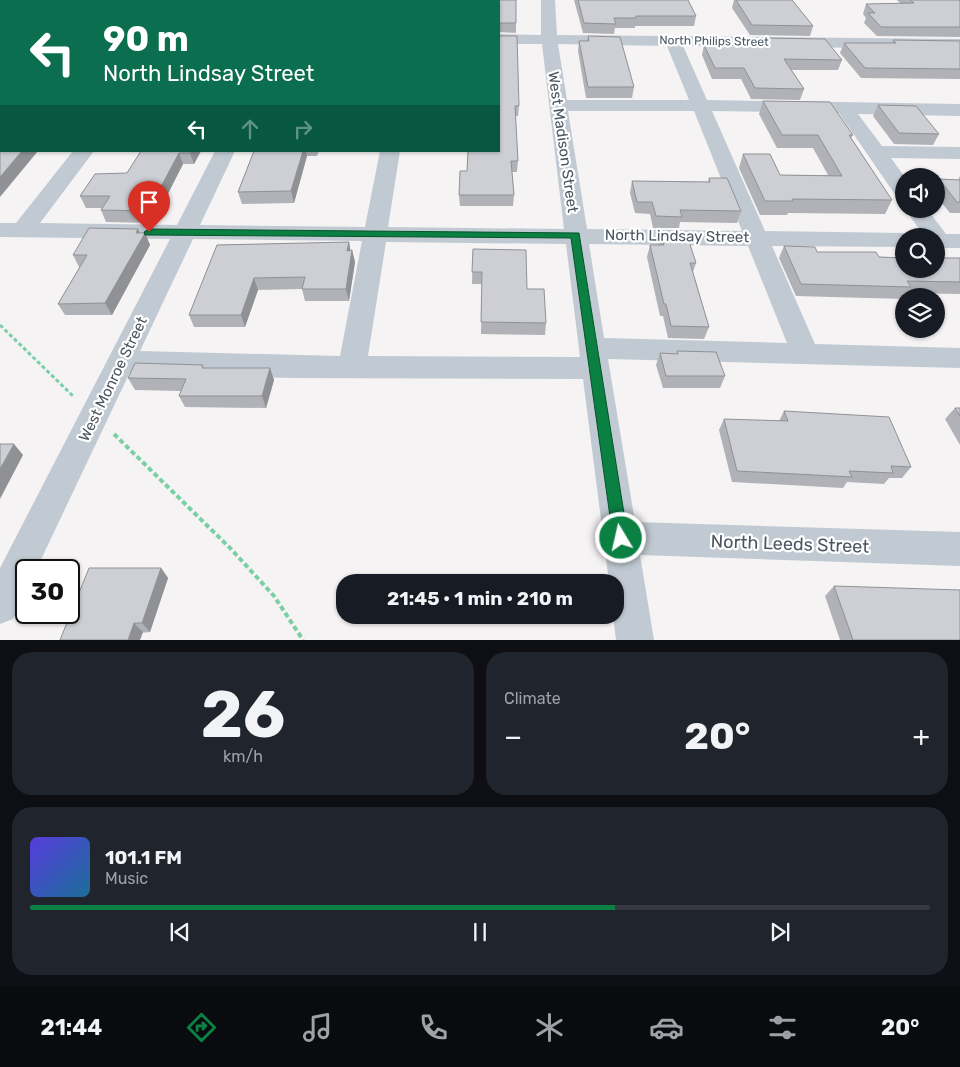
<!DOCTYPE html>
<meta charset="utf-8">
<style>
:root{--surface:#171b24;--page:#20242c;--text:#f1f3f6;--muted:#9ea1a6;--line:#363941;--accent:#0b8043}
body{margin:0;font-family:Rubik,sans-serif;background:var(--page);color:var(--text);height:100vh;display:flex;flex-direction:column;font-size:19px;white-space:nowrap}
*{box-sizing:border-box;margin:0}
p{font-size:16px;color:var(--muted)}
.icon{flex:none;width:28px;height:28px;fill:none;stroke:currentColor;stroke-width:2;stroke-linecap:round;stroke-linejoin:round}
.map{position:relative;height:640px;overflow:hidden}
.drawer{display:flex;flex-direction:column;gap:12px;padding:12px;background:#0d0f14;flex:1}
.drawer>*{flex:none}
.banner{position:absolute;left:0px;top:0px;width:500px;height:152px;box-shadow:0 1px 4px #0004;background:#0b6e4f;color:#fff;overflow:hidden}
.fabs{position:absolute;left:895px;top:168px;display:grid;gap:10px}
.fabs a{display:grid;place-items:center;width:50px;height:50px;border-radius:50%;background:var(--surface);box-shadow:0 1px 4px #0004;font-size:25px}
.speed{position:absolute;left:15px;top:559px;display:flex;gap:10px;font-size:25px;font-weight:700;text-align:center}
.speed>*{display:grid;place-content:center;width:65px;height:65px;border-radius:50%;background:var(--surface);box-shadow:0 1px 4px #0004;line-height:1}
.speed .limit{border:2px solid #111;border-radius:8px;background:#fff;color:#111}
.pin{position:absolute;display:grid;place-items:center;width:42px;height:42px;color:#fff;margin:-51px -21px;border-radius:50% 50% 50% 0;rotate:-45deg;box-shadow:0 0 5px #0007}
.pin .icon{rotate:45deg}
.me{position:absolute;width:55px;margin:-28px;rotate:351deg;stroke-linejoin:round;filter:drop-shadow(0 0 4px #0008)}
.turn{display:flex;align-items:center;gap:18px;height:105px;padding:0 20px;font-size:22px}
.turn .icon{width:65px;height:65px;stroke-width:2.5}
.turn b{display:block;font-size:35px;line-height:42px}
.lanes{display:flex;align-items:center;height:48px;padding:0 20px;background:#0003;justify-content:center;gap:25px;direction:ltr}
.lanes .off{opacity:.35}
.big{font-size:38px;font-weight:700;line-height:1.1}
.drawer .widget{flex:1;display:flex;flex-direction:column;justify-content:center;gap:8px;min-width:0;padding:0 18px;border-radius:20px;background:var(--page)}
.drawer .dial{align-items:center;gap:0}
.dial b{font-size:65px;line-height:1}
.song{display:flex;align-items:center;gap:15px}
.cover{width:60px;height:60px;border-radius:8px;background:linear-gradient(135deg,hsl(250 70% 55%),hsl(200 70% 35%))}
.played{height:5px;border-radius:2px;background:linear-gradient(90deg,var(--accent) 65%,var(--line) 65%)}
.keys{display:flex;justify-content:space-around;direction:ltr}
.heat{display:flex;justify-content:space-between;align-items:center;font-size:28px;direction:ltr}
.drawer .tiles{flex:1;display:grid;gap:12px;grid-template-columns:1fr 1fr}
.widget:last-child{grid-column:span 2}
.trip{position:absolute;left:336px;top:574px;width:288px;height:50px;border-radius:20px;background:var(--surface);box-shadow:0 1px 4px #0004;font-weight:700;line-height:50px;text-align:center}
.tab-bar{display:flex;height:80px;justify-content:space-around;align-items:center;background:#090b0e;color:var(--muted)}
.tab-bar .icon{width:35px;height:35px}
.tab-bar .current{color:var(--accent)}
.tab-bar b{font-size:22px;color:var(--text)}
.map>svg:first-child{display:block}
</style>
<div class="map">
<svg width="960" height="640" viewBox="0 0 960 640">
<rect width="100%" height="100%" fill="#f5f3f3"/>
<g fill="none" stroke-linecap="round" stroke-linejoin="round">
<polyline stroke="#7ad0a6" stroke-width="3" stroke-dasharray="4 2.5" stroke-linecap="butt" points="0,325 73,396"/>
<polyline stroke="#7ad0a6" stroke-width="4" stroke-dasharray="5 3" stroke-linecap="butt" points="114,434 231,549 274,596 303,640"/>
<g fill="#c1cad2" fill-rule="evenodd">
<path d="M541 0H555L557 35 960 39V49L683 46 707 100 960 104V116L858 114 882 146 960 147V159L891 158 904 176V197L896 196 839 113 712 111 765 231 904 233 913 236H904V247L772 246 815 344 960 348V368L608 359 635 522 960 532V566L640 555 654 640H616L613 615H615V582H609L583 379 290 378 130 372 36 570H26V591L13 619 0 624V568L170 239 0 237V223H16L73 151H94L40 223 177 225 215 151H235L200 225 365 227 380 151H400L388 227 564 229 542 44H499V34L541 35ZM558 44 667 46 689 100H567ZM568 111H694L742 231 587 229ZM193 239 362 241 340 356 140 351ZM386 242 566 244 580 357 368 356ZM589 244 748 246 787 343 604 338Z"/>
<rect x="0" y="28" width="1" height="10"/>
<polygon points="905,209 927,209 946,234 960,234 960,248 936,248 936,236 924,236"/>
</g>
</g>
<g fill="#b0b2b7">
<polygon points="0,0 1,1 1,14 0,14"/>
<polygon points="516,0 516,33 499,32 499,1"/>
<polygon points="574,0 688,0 696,16 694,26 635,26 635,28 615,28 614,34 583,33"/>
<polygon points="734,0 792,0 813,26 810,36 750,35 732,8"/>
<polygon points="897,0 959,0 960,1 960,37 877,36 864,23 866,18 863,14 866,4 901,4"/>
<polygon points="499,36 519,106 518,116 515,116 518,161 517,172 512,172 514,195 513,206 460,206 459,195 467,171 499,151"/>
<polygon points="588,36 634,87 632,98 586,98 578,51 579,41 587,41"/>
<polygon points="762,38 842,60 838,70 791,70 804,89 800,100 751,99 741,79 712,79 702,55 704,45 760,45"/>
<polygon points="893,40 960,41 960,79 861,78 840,53 844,43 892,43"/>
<polygon points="763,101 853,135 851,138 892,200 885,214 788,213 787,215 760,215 739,168 743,154 780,175 828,175 813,148 777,148 759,114"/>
<polygon points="878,105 939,134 933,145 894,144 873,116"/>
<polygon points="141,151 201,151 194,164 183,164 153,223 106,222 101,210 102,208 86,208 80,196 127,173"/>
<polygon points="254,151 319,151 317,156 307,156 294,203 242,204 238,192"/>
<polygon points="960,176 960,213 950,213 936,196 936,185 939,179 958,180"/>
<polygon points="709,178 741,211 737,223 680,222 679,228 653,228 650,214 635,213 630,193 632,181 708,182"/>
<polygon points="138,229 140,233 145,233 150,245 112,315 65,315 58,304 80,267 79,267 73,255"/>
<polygon points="661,235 696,263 693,272 709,327 704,339 668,338 663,316 660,316 647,257 650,245 658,245"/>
<polygon points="349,242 350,251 352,250 355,262 349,301 305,301 302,289 258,290 245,327 194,327 189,315 217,245"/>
<polygon points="784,246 817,252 879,257 960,258 960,294 907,293 905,296 904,296 904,299 796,296 779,258"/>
<polygon points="473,249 527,289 546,323 545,335 481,334 482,284 472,284"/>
<polygon points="677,351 725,376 720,388 663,388 656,365 660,353 677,354"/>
<polygon points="204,368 270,368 274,380 266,408 185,407 179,396 181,391 135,390 128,378"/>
<polygon points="955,408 960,408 960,445 945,419"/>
<polygon points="784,411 911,467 902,478 889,478 884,484 847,482 843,488 732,482 719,430 724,419 779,421"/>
<polygon points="161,568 168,578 150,632 60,640"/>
<polygon points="834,586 960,640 840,640 825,596"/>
</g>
<g fill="#909195">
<polygon points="63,0 76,0 74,1 61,1"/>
<polygon points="22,151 38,151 0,197 0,177"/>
<polygon points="191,151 201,151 194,164 190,153"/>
<polygon points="303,151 306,151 307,156 294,203 291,191"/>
<polygon points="179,153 183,164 153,223 148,211"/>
<polygon points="138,229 142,237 145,233 150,245 112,315 105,303"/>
<polygon points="349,242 351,254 347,251"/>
<polygon points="352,250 355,262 349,301 346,289"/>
<polygon points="254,278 258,290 245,327 241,315"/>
<polygon points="270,368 274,380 266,408 262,396"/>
<polygon points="14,444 23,455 0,499 0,469"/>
<polygon points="161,568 168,578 150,632 142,623"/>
<polygon points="134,623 143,632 140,640 128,640"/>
</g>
<g fill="#cdcfd5" stroke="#909195">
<polygon points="0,0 63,0 61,1 1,1 1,5 0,5"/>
<polygon points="236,0 267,0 266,1 235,1"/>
<rect x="325" y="0" width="50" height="1"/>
<polygon points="432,0 516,0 516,23 499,23 499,1 432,1"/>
<polygon points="578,0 688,0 696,16 636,16 636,18 614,18 616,24 584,23"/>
<polygon points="736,0 792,0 813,26 752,25"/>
<polygon points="911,0 959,0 960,1 960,27 881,27 868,13 875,13 866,4 914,3"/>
<polygon points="499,36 517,36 519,106 515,106 518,161 511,161 514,195 459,195 460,171 467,171 468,151 499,151"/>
<polygon points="588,36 620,37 634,87 588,87 579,41 589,41"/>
<polygon points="762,38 825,39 842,60 784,59 804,89 755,88 744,68 715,68 704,45 766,45"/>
<polygon points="893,40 960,41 960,69 865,68 844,43 896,43"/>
<polygon points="763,101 830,102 853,135 849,135 892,200 792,199 793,201 765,201 743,154 770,154 780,175 842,176 818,135 782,135"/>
<polygon points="878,105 916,106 939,134 899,133"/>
<polygon points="1,138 1,151 22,151 0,177 0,139"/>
<polygon points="141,151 191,151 190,153 179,153 148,211 101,210 110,196 80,196 95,174 127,173"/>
<polygon points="254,151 303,151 291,191 238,192"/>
<polygon points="709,178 727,178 741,211 680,210 682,217 656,216 652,202 637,202 632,181 710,182"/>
<polygon points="939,179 960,180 960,202 957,202"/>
<polygon points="89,228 138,229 136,233 145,233 105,303 58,304 87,255 73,255"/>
<polygon points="661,235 687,235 696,263 690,263 709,327 671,326 666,304 664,304 650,245 664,245"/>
<polygon points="349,242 347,251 352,250 346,289 302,289 305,277 254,278 241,315 189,315 217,245"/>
<polygon points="784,246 815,247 817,252 876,252 879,257 904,258 904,269 936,269 936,258 960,258 960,282 907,281 911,287 801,284"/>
<polygon points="473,249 526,250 527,289 544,289 546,323 481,322 482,272 472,272"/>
<polygon points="677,351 716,352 725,376 666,376 660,353 678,354"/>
<polygon points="135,363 203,365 202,368 270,368 262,396 179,396 186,379 128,378"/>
<polygon points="955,408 960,408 960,416"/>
<polygon points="784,411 889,417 911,467 891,466 893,473 849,471 852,477 737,471 724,419 788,421"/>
<polygon points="0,444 14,444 0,469"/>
<polygon points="89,568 161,568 142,623 134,623 128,640 60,640"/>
<polygon points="834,586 960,590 960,640 853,640"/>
</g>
<polygon fill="#0b8043" stroke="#07532c" points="149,229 579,233 628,538 626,543 621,545 616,543 613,538 571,238 145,235 144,232"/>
<g text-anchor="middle" stroke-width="4.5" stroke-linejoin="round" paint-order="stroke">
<g font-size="12" fill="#4a5661" stroke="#fff">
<text transform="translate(714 41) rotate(1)" y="4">North Philips Street</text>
</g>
<g font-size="15" fill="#4a5661" stroke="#fff">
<text transform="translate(563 142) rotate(82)" y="5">West Madison Street</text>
<text transform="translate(677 236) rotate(1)" y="5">North Lindsay Street</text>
<text transform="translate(113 379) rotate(-64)" y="5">West Monroe Street</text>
</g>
<g font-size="18" fill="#4a5661" stroke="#fff">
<text transform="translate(790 544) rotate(2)" y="6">North Leeds Street</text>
</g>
</g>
</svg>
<div class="fabs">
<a><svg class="icon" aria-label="sound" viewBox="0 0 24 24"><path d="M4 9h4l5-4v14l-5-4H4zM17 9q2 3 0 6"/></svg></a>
<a><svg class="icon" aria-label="search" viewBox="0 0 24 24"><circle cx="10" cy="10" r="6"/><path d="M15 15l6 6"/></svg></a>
<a><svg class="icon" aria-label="layers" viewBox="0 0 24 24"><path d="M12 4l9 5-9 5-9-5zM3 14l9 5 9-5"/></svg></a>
</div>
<div class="speed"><div class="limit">30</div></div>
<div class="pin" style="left:149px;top:232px;background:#d93025"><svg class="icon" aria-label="arrive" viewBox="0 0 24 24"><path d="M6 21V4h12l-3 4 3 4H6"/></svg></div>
<svg class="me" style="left:621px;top:538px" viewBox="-20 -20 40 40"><circle r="17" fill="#0b8043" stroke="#fff" stroke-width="3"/><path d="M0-11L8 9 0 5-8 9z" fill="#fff"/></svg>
<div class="trip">21:45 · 1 min · 210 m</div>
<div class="banner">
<div class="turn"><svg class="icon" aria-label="left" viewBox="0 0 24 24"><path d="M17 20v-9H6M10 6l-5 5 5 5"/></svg><div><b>90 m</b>North Lindsay Street</div></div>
<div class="lanes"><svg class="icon" aria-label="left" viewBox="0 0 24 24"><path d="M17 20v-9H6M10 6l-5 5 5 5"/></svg><svg class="icon off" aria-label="ahead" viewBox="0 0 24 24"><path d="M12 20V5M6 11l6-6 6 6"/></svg><svg class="icon off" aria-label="right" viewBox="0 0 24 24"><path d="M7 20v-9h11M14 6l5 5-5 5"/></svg></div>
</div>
</div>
<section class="drawer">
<div class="tiles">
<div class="widget dial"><b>26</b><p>km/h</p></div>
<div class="widget"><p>Climate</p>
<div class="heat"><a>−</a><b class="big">20°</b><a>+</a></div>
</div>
<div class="widget">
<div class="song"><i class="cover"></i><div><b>101.1 FM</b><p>Music</p></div></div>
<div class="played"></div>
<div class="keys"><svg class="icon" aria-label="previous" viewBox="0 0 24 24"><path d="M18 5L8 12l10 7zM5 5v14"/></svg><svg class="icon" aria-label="pause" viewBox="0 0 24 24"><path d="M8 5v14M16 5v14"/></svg><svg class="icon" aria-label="next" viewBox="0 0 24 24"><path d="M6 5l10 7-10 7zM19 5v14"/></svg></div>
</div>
</div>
</section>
<nav class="tab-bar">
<b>21:44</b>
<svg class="icon current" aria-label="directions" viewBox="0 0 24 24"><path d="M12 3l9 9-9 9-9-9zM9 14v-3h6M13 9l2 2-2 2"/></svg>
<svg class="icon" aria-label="music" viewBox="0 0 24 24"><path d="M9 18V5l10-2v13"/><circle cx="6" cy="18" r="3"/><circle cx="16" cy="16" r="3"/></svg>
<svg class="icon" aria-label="phone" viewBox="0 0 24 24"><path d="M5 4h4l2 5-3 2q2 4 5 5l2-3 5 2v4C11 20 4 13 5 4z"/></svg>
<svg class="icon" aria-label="climate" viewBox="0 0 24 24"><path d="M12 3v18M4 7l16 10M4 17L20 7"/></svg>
<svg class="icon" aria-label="car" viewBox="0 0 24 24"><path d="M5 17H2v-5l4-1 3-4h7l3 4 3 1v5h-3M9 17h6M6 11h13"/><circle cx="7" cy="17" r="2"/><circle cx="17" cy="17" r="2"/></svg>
<svg class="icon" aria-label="filters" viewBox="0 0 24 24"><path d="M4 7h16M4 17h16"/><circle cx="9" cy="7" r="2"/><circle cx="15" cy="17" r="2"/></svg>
<b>20°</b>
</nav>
